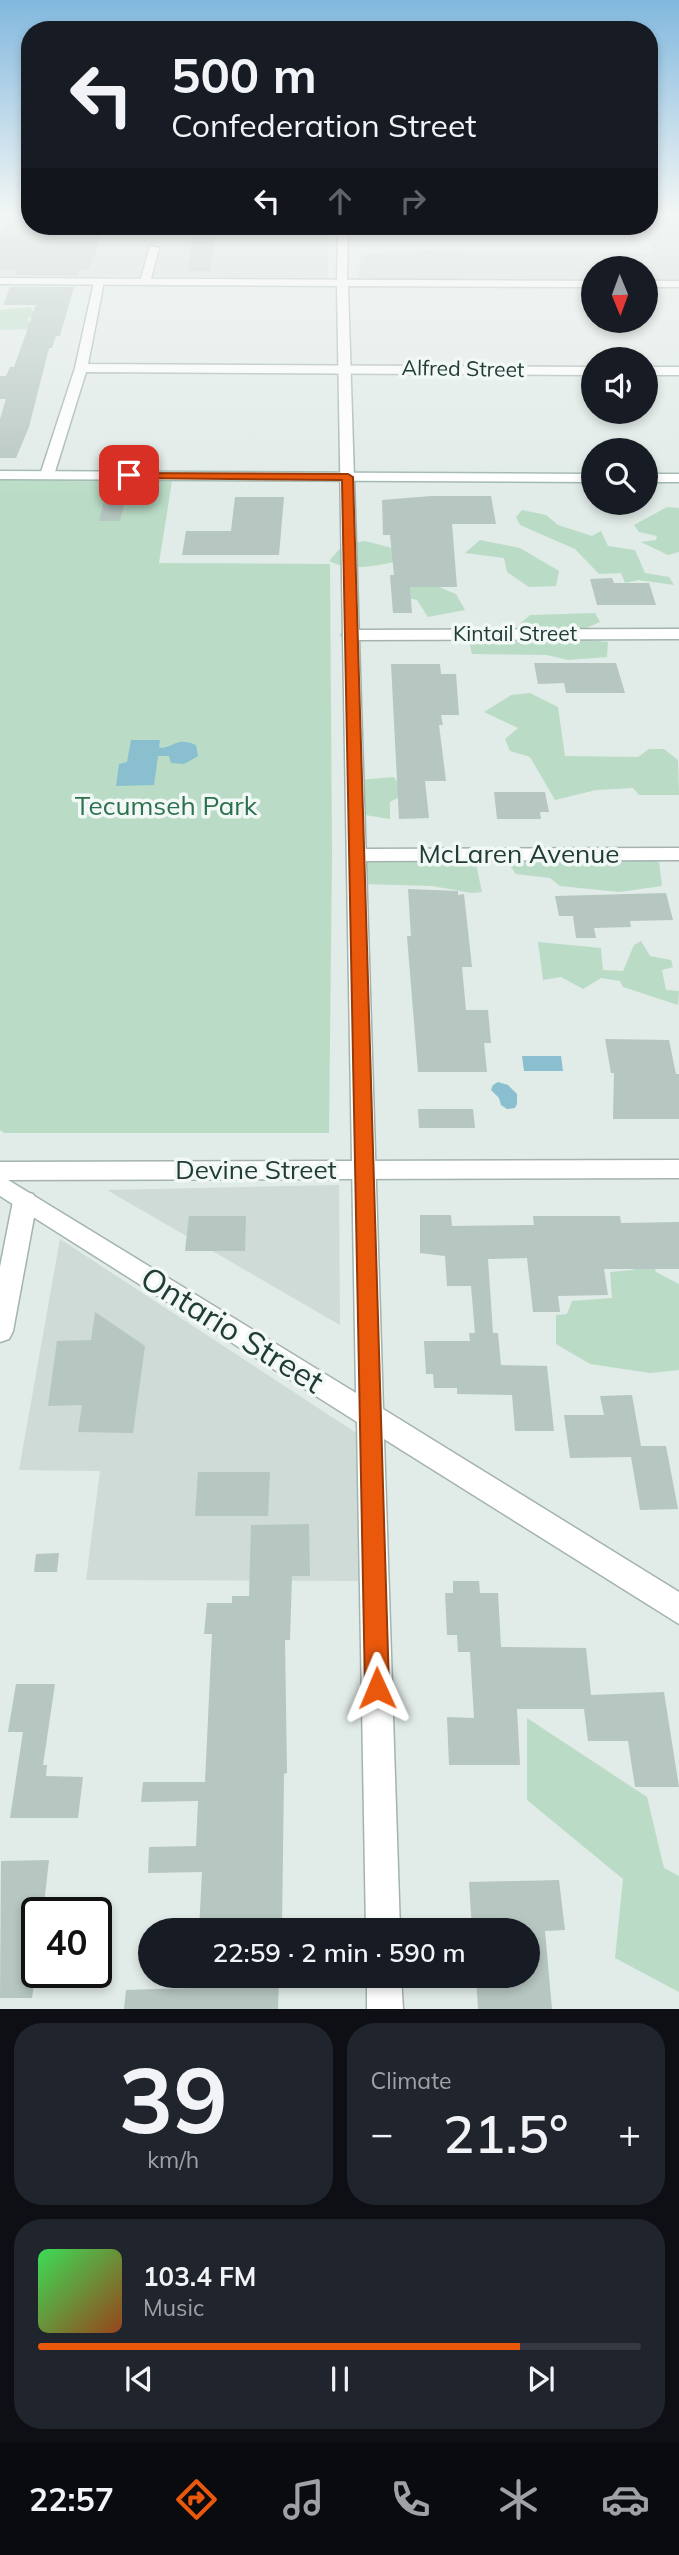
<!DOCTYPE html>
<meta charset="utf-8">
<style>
:root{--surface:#171b24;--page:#20242c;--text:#f1f3f6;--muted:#9ea1a6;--line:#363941;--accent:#ea580c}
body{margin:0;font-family:Mulish,sans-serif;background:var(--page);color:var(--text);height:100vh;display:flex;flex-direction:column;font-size:26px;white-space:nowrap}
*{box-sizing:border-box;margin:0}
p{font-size:23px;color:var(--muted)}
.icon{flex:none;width:38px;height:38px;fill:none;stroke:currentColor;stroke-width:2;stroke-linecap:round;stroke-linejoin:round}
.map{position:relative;height:2009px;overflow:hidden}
.panel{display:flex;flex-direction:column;gap:14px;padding:14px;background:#0d0f14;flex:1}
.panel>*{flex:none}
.hud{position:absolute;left:21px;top:21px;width:637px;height:214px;border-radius:28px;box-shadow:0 4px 10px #0003;background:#171b24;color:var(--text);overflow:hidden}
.needle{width:46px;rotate:179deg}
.controls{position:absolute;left:581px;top:256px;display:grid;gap:14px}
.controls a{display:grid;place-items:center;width:77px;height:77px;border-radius:50%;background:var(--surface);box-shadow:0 4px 10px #0003;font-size:35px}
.speed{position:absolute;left:21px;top:1897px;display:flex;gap:14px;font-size:35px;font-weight:700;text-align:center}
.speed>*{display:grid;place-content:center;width:91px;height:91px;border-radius:50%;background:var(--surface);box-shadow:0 4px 10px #0003;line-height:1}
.speed .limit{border:4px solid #111;border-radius:10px;background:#fff;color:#111}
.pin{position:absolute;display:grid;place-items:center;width:60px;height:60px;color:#fff;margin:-30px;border-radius:14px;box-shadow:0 4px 10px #0006}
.me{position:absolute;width:77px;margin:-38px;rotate:359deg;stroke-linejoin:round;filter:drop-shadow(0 0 5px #0008)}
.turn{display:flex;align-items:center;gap:24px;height:147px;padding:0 35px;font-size:32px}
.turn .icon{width:91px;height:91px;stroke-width:2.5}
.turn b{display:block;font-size:49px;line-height:60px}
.lanes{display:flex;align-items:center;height:66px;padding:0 35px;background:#0003;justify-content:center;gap:35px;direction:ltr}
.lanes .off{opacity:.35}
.big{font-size:52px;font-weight:600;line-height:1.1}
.panel .widget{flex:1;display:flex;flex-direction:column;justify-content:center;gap:10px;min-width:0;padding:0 24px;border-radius:28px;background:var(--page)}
.panel .dial{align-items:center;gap:0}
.dial b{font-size:91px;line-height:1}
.song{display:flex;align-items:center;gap:21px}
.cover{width:84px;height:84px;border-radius:10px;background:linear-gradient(135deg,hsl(130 70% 55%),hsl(20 70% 35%))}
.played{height:7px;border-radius:4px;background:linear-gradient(90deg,var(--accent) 80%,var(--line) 80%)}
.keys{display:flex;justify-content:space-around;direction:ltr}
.heat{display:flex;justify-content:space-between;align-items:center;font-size:38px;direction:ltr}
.panel .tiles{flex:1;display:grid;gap:14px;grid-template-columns:1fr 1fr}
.widget:last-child{grid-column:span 2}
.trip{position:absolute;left:138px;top:1918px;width:402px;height:70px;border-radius:35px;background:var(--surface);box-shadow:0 4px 10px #0003;font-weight:600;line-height:70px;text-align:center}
.menu{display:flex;height:112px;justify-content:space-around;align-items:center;background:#090b0e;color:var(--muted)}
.menu .icon{width:49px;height:49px}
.menu .selected{color:var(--accent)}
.menu b{font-size:32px;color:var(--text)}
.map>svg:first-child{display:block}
</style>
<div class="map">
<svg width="679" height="2009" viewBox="0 0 679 2009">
<rect width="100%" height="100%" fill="#e1ebe7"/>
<g fill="#cfdbd6">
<polygon points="0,215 30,215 30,226 328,226 328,278 0,275"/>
<polygon points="649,215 679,215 679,280 646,280 646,268 593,268 593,280 357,279 362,255 424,250 654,254 643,226 649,226"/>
<polygon points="339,1185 340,1325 107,1190"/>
<polygon points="60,1239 361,1436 362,1581 86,1580 100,1471 19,1470"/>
</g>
<g fill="#badcc6">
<polygon points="30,307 39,317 28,318 29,322 37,323 31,329 0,330 0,310"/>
<polygon points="0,479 172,481 159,563 330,564 332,854 329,1133 4,1133 0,1130"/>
<polygon points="667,507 679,508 679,552 668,555 641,542 656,540 657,536 639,532 634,525"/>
<polygon points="522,510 546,515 558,525 592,536 601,531 608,546 635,550 645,573 669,577 674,585 638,580 625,583 621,573 599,574 575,549 520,525 516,517"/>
<polygon points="480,540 520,548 559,571 556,586 529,587 507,572 504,558 465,553"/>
<path d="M365 541 392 548 395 562C373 566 351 572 329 561L343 545Z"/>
<polygon points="429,583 456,594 465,610 428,617 417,600 405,597 401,589"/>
<polygon points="595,613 600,622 577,632 578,639 608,642 607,657 568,660 547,655 472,654 469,641 479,632 520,640 513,630 530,615"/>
<polygon points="530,693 558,707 565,756 638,757 649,749 664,749 678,760 679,795 639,795 633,788 596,790 555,800 530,757 510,751 505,739 518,728 484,712 511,695"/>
<polygon points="394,777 405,794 390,802 390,819 359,814 358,780"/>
<polygon points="417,850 476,864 482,892 472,893 432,886 362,884 364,861"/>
<path d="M569 856 646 858 659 862 662 886 619 892 560 886 550 878 516 874 508 863C528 856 548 862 569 856Z"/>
<polygon points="641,941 650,956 671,960 673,967 662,970 666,990 679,991 678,1005 623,987 620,981 601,978 583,989 561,977 543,980 538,942 601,948 603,970 623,971 634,945"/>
<polygon points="631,1243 647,1245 656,1272 679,1284 679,1370 650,1373 590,1364 556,1344 556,1315 567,1314 572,1301 612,1298 610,1272 633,1270"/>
<polygon points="527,1718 647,1797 664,1868 679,1876 679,1992 615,1958 623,1879 527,1800"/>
</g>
<g fill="#89bfcf">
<path d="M131 740H160L159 747 162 748C176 746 177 737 196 745L198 756 184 764 171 763 169 756H158L154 785 116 786 119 764 127 762Z"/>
<polygon points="522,1056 561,1056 563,1071 524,1071"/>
<polygon points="498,1082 508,1085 517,1094 517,1104 515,1108 507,1109 501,1105 499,1098 491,1090 493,1085"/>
</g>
<g fill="#b6c6c0">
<polygon points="11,215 30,215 30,226 105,226 89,270 79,270 77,276 15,275 17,270 0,270 0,234"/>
<polygon points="195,226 217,226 210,271 187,271"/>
<polygon points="10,287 74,287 60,336 56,336 52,348 49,348 29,427 16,458 0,458 0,419 6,399 0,399 0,376 6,376 10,367 14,367 36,305 3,305"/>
<polygon points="431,496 491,496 496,524 452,524 457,587 410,587 412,613 393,613 390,575 394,575 390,535 383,535 382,500"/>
<polygon points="235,497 284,497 279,555 182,555 186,531 231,531"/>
<polygon points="104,501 125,501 120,521 99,521"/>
<polygon points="612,578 614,583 649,583 656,605 597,605 590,579"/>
<polygon points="534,663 616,663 625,693 566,693 564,683 538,684"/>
<polygon points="391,664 440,664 441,674 456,674 459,715 441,715 443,725 439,725 446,781 425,781 429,818 399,819"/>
<polygon points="494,792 545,792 549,812 540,812 541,819 497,819"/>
<polygon points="408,889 458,891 458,895 464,894 472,967 462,967 466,1010 488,1010 491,1043 484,1043 487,1072 418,1072 407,936 411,936"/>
<polygon points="666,893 673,920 630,921 631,927 594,928 596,938 576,938 573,916 559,916 555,896"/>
<polygon points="605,1039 669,1040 676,1074 679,1074 679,1119 613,1119 614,1073 611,1073"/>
<polygon points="418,1109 473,1109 475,1128 419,1128"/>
<polygon points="420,1215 451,1215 452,1226 534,1225 533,1216 620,1216 621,1223 679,1222 679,1269 604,1269 608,1295 558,1296 560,1312 533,1312 527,1258 488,1259 493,1333 498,1333 501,1365 547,1366 554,1431 515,1431 512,1395 457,1394 457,1388 434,1388 433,1374 426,1374 424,1341 470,1341 469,1333 475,1333 471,1286 447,1286 445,1256 420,1253"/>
<polygon points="189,1216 246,1216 245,1251 185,1251"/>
<polygon points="95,1312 145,1346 133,1433 78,1432 82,1405 48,1406 57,1341 91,1340"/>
<polygon points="632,1395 641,1446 666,1446 678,1509 640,1510 631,1457 570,1458 564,1415 604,1415 600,1396"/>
<polygon points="198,1472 270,1472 268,1516 195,1516"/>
<polygon points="309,1524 310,1576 292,1576 290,1640 285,1640 287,1773 284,1774 282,1930 199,1930 202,1872 148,1873 149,1847 196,1846 198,1801 141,1802 143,1782 205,1782 212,1634 204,1634 207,1603 232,1603 232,1596 249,1596 251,1525"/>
<polygon points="59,1553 57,1572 34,1572 36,1554"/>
<polygon points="453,1581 479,1581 480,1593 498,1593 501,1647 586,1648 591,1695 664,1692 679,1787 635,1787 628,1741 588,1741 584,1709 517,1709 520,1765 449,1765 447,1717 474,1718 470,1652 458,1652 457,1635 447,1635 445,1593 453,1593"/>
<polygon points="16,1684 55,1684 43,1765 47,1765 46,1776 83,1777 78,1818 10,1818 23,1732 8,1732"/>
<polygon points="49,1860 44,1904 37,1905 37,1964 32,1998 0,1998 1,1861"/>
<polygon points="559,1880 565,1930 545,1931 552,2009 478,2009 476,1976 528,1976 528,1930 472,1930 469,1882"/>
<polygon points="192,1976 279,1976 278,2009 124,2009 126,1990 191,1988"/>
</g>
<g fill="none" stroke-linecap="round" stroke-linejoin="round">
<g stroke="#a4b3ae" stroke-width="3">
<g id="minor">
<polygon points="338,226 348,226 347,283 342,286 337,283"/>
<polygon points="150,246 159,248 150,282 145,285 140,282"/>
<polygon points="99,279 104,282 88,364 593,367 593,375 86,372 54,475 52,478 42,478 40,475 75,368 94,282"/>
<rect x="646" y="367" width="33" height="8"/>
<polygon points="679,629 679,639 350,640 342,635 350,630"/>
<polygon points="679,848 679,860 358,861 351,859 349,855 351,851 358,849"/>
<polygon points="679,1160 679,1178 0,1180 0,1162"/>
<polygon points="25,1192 33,1194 37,1201 13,1331 9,1339 0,1342 0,1267 13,1201 17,1194"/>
</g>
</g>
<g stroke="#a4b3ae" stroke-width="3">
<g id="tertiary">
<polygon points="0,278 593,281 593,287 348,286 383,1409 679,1592 679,1624 384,1439 400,1930 366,1930 357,1422 0,1196 0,1175 356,1393 337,286 0,284"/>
<rect x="646" y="281" width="33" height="6"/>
<polygon points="367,1976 401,1976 403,2009 367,2009"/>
</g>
</g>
<g stroke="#9fb7b0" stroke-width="3">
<g id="secondary">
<polygon points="0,471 593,474 593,482 0,479"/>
<rect x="646" y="474" width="33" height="8"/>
</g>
</g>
<use href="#minor" fill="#fff" fill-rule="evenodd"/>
<use href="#tertiary" fill="#fff" fill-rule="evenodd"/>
<use href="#secondary" fill="#fff" fill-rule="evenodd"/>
</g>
<linearGradient id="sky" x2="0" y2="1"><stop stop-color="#82b8de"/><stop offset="0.43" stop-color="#f2f6f4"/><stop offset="1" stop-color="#f2f6f4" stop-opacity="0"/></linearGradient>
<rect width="679" height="496" fill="url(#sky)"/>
<polygon fill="#ea580c" stroke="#983908" stroke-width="2" points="126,473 348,474 353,477 389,1688 385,1696 377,1699 369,1696 365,1688 342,480 129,478 126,477"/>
<g text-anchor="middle" stroke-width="7" stroke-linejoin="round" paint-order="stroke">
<g font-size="21" fill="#213b36" stroke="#f1f8f5">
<text transform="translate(463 369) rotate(1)" y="7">Alfred Street</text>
<text x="515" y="641">Kintail Street</text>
</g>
<g font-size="26" fill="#2c714d" stroke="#f1f8f5">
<text x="166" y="815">Tecumseh Park</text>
</g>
<g font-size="26" fill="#213b36" stroke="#f1f8f5">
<text x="519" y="863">McLaren Avenue</text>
<text x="256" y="1179">Devine Street</text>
</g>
<g font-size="32" fill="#213b36" stroke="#f1f8f5">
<text transform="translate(232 1330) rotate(32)" y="11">Ontario Street</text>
</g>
</g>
</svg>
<div class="controls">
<a><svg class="needle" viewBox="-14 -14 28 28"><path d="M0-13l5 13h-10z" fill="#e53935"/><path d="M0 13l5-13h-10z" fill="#9ea1a6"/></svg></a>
<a><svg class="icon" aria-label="sound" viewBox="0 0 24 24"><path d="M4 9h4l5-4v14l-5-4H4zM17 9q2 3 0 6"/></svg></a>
<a><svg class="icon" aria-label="search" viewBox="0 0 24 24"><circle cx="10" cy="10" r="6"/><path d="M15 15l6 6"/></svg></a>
</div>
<div class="speed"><div class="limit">40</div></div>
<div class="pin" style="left:129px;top:475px;background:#d93025"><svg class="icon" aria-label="arrive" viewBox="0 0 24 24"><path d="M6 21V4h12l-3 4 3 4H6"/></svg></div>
<svg class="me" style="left:377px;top:1688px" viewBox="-20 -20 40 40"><path d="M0-17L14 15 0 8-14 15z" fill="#ea580c" stroke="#fff" stroke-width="4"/></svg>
<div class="trip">22:59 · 2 min · 590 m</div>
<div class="hud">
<div class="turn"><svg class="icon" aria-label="left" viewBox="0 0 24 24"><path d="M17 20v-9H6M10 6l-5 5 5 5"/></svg><div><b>500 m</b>Confederation Street</div></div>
<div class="lanes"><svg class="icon" aria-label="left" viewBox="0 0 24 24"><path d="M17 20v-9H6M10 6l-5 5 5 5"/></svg><svg class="icon off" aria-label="ahead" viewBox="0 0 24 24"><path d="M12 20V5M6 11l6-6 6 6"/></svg><svg class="icon off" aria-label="right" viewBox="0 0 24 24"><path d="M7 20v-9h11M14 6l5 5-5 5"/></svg></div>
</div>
</div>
<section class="panel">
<div class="tiles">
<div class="widget dial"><b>39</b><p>km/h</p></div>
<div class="widget"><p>Climate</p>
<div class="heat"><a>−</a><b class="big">21.5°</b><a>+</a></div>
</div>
<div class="widget">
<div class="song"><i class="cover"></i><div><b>103.4 FM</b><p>Music</p></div></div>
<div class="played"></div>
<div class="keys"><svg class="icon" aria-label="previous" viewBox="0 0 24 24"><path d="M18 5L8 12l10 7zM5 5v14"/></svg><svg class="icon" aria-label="pause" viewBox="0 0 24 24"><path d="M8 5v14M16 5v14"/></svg><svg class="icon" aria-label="next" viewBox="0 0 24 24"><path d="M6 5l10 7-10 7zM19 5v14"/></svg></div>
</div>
</div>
</section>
<nav class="menu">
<b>22:57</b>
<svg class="icon selected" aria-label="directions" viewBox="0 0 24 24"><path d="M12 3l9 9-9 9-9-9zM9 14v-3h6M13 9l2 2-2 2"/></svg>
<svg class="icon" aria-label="music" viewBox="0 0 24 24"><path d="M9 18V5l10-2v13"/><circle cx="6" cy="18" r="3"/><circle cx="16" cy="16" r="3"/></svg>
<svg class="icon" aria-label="phone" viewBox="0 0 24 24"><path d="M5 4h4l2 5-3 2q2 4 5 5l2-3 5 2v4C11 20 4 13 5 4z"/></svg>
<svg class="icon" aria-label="climate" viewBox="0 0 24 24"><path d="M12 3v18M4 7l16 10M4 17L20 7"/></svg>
<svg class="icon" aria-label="car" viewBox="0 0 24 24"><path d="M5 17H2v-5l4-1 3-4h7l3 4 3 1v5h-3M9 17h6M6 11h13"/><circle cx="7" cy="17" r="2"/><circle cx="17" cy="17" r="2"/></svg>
</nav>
